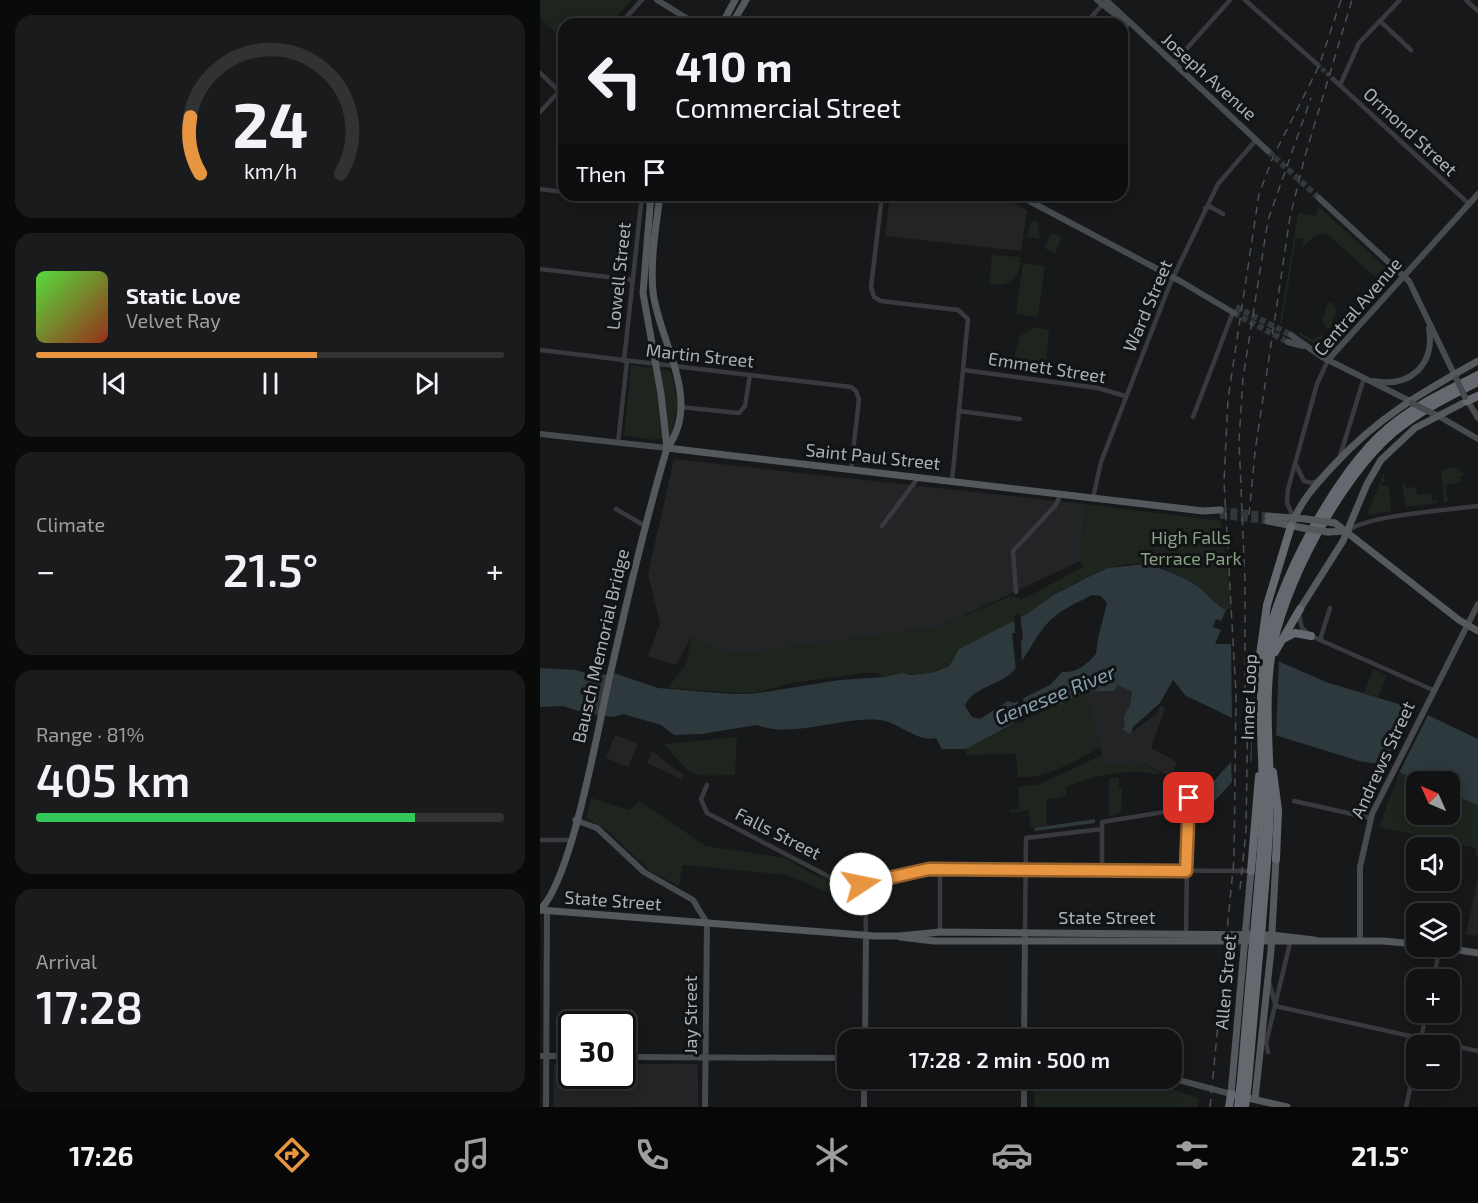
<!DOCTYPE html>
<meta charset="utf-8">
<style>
:root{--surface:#111213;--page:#1a1b1c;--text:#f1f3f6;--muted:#9c9ea0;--line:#303233;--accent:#e89541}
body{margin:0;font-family:"Exo 2",sans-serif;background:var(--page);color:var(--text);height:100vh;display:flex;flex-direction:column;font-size:22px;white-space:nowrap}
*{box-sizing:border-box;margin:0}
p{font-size:20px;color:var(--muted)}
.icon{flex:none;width:33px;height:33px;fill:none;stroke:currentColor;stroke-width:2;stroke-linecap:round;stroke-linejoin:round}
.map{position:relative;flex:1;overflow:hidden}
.sheet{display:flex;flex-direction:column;gap:15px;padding:15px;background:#090a0a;width:540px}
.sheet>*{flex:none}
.hud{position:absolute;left:18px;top:18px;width:570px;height:183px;border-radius:18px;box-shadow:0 3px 15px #0003,0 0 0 2px var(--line);background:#111213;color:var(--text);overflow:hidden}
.needle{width:39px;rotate:315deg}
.fabs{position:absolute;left:866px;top:771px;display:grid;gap:12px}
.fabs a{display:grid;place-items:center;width:54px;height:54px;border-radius:12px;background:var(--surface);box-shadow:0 3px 15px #0003,0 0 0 2px var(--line);font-size:30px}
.speed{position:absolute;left:18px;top:1011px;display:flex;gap:12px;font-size:30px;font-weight:700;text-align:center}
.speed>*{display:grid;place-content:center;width:78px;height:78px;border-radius:50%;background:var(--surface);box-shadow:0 3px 15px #0003,0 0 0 2px var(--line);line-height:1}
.speed .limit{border:3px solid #111;border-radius:9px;background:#fff;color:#111}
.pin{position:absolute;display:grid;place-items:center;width:51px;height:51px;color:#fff;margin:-26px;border-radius:12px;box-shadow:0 3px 9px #0006}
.me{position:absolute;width:66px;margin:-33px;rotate:79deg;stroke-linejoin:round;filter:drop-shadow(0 0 4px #0008)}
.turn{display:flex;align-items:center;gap:21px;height:126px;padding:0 18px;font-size:27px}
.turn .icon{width:78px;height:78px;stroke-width:2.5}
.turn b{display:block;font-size:42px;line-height:51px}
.then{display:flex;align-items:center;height:57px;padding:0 18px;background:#0003;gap:12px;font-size:22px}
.big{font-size:45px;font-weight:600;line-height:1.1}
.sheet .tile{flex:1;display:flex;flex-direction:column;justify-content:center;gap:9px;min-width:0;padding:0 21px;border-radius:18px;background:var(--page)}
.sheet .dial{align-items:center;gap:0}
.dial svg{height:156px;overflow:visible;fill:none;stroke:var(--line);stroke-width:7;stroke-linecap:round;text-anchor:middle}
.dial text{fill:var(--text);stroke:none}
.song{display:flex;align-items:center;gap:18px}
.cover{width:72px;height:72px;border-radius:9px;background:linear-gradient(135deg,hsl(110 70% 55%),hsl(10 70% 35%))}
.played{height:6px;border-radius:3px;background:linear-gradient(90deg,var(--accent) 60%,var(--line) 60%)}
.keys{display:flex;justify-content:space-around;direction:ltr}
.heat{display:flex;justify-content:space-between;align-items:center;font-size:33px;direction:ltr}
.charge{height:9px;border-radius:4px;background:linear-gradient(90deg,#34c759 81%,var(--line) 0)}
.trip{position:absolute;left:297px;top:1029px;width:345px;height:60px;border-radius:18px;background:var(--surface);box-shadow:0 3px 15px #0003,0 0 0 2px var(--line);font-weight:600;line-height:60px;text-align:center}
.tab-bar{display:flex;height:96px;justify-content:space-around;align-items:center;background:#070708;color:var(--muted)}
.tab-bar .icon{width:42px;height:42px}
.tab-bar .current{color:var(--accent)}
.tab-bar b{font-size:27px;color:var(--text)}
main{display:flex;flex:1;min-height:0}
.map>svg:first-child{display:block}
</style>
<main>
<section class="sheet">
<div class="tile dial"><svg viewBox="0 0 100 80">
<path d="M14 69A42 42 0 1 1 86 69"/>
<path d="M14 69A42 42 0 0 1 9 40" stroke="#e89541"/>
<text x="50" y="56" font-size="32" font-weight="700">24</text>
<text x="50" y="72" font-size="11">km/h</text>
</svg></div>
<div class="tile">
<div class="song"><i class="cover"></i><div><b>Static Love</b><p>Velvet Ray</p></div></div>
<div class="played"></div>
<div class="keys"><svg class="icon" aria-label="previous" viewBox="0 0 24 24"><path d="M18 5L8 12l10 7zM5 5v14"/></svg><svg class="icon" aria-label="pause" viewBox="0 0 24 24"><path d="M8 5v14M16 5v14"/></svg><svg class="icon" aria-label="next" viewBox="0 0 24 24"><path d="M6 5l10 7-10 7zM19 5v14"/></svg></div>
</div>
<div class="tile"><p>Climate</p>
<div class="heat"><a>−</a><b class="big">21.5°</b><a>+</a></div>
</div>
<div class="tile"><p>Range · 81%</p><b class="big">405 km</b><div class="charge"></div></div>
<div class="tile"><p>Arrival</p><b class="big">17:28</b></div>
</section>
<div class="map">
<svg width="938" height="1107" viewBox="0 0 938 1107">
<rect width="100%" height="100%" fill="#171819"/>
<g fill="#232426">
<polygon points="350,195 459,195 487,210 481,251 345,236"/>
<polygon points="134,459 545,504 540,561 400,627 209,653 178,651 151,638 136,665 108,656 120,624 108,574"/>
<polygon points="576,685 592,692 590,705 583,718 585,723 583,730 593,732 618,712 620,706 625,708 611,748 637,762 634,771 642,797 637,799 629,776 602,763 565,765 545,691 573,691"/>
<polygon points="75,735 98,744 88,767 66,758"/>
<polygon points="112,751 143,775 143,780 107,763"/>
<polygon points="938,877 938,933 935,936 926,934"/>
<polygon points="14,1064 31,1064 32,1076 82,1076 83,1064 158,1064 158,1107 13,1107"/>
</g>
<g fill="#1e241e">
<polygon points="0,0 92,0 70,24 24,24 24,41 0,18"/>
<polygon points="778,206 853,274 853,277 845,284 842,283 787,234 776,235 762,248 764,239 756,238 742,324 740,323 758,213 776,216"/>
<polygon points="497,221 500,239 487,237 491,222"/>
<polygon points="511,232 522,237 515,253 504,248"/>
<path d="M452 255 481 257C480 279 470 287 449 284Z"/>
<polygon points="483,263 505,266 498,317 476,314"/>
<polygon points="791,302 797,308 791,327 788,329 782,322 787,304"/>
<polygon points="495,327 509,330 506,364 474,359 480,336"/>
<polygon points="760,332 774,340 780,334 790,345 785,349 759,335"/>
<polygon points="91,365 131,371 138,403 131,437 113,440 84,435"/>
<polygon points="915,467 925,475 920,476 921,482 906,485 908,502 904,502 901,470"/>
<polygon points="844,472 845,480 841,486 849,485 851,511 827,515"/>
<polygon points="865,482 866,488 876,487 877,495 891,493 892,500 897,500 898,503 866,507 862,483"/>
<path d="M545 504 681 521 692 608 686 610C672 603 670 595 658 587 650 581 631 572 622 568 578 550 523 589 489 613 467 627 439 636 417 653 412 657 411 664 406 667 388 677 364 672 344 677L335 673H324L251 683 212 694 128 688 146 664 151 638 178 651 209 653 400 627 470 596 483 599 543 567 540 561Z"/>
<polygon points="833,669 847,675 838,698 824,693"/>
<path d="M545 691 560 748C534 761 507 779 478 777L476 754 426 755V749L439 741Z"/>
<path d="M197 737 195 775C147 776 156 780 124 744Z"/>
<path d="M562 755 565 765 602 763 623 775C591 768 557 774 527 787L526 795 520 798 506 799 507 826 491 828 488 810 470 813V810L479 809 478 787 500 784Z"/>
<polygon points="859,773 881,781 876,782 876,814 909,814 909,793 938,805 938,855 935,855 936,848 839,827"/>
<polygon points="569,778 579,778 579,788 582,788 581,813 569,817"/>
<polygon points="51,798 89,810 99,801 166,846 245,858 280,878 283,876 306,888 313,889 313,897 296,896 247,875 143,865 139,886 110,871 67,830 46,818"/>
<polygon points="599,1079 659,1098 658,1107 495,1107 492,1079"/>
</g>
<g fill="#2e393d" fill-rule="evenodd">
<path d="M606 564C621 568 647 578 660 588 670 596 674 604 686 610L681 621 676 619 673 627 681 630 675 644H690L715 651 786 682 875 709 938 739V805L909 793V782L881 781 838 764 819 761 735 735 671 805 658 813 636 814 627 803V777L629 776 637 799 656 800 720 731 646 696 633 680 620 703 593 727 591 734 583 730 585 723 583 718 590 705 592 692 577 685 574 691H545L521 704 495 712 426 749H402L396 738C378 743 357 721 339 720 302 716 254 739 217 725L161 734 134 735 121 725 83 714 74 717 45 713 23 706 0 707V668L36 670 54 676 74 673 118 688 191 694H212L300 680 344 677 362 673 371 675 395 672 409 666 419 649 487 614 514 595 548 577 568 568ZM552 595 561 596 567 603 558 638 556 654C546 665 537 673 522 672L510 685 474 703 468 701 440 719 432 717 425 706C430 690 453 686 466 677 486 662 490 644 505 626 518 610 535 604 552 595Z"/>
<polygon points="555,819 555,823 495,831 494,828"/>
</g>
<g fill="#171819">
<polygon points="480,614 483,639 481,640 482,667 476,671 472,633 475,633 474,616"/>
<polygon points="691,642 713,648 713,669 714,648 739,658 736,739 712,763 712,735 715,732 692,722"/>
<polygon points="483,695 484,721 476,725 479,722 478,698"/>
<polygon points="874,710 889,713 858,775 844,769"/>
<polygon points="711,740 710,766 692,783 691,759"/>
<polygon points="655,798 654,816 633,816 626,806 643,799"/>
</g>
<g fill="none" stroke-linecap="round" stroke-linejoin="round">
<polyline stroke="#343739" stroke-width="4.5" stroke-dasharray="4.5 2" stroke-linecap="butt" points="777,64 793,79"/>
<g stroke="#343739" stroke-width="6" stroke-dasharray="6 3" stroke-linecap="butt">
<polyline points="728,151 779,198"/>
<polyline points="696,307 751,335"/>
<polyline points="694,313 748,342"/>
</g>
<g stroke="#343739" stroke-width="7" stroke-dasharray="7 3.5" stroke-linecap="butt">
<polyline points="680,510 728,516"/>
<polyline points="680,515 728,521"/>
</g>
<g stroke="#393a3e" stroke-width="4.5">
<polyline points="705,0 777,64"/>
<polyline points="926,0 938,11"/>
<polyline points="840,21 871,50"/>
<polyline points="80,24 102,0"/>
<polyline points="545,24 562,5"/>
<polyline points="633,64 690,0"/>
<polyline points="0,73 19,91"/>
<polyline points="793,79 929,204"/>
<polyline points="800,85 819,43 860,0"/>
<polyline points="0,112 24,86"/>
<polyline points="0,189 24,192"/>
<polyline points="53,195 113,202"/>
<polyline points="342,195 331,287 334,297 341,301 418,310 428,319 412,481"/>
<polyline points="665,208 671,207 683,214"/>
<polyline points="0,269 93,280"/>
<polyline points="0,350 311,387 316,391 319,399 311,470"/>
<polyline points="84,361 102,195"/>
<polyline points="423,370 558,388 585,396"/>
<polyline points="140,407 199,413 205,406 210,375"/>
<polyline points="419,411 480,419"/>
<polyline points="653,417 693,312"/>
<polyline points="78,443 87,361"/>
<polyline points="800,456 824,378"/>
<polyline points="756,465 764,481 772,483 779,480"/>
<polyline points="553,498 561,462 630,284 678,184 716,140"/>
<polyline points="76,509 105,526"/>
<polyline points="754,518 747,503 748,489 777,384 788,360"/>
<polyline points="342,526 378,478"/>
<path d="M809 530C830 515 909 510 938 506"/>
<polyline points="476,592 473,551 515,506 521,494"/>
<polyline points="759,615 762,628 771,636 893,690"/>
<polyline points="780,640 790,608"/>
<polyline points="167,785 161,799 167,813 305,885 343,880 389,869 711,871"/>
<polyline points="754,801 830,818"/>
<polyline points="0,840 30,840"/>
<polyline points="562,870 562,822 649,808"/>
<polyline points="325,884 326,935"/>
<polyline points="400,932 400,869"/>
<polyline points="485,933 486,838 562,829"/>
<polyline points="646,936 648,791"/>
<polyline points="893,980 900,948"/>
<polyline points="729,982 735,1003"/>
<polyline points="735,1006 938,1051"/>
<polyline points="880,1046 886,1012"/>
<polyline points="728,1052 726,1043 750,943"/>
<polyline points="866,1107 876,1061"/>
</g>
<g stroke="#474a4e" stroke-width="6">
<polyline points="117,0 156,24"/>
<polyline points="557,0 587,24"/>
<polyline points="566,0 728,151"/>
<polyline points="478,195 640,281 694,313"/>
<polyline points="779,198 869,281 916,378"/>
<polyline points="751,335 782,357 872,402"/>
<polyline points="748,342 763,346"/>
<polyline points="788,360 938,194"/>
<path d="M834 381C870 388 895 365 889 328"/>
<polyline points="926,398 938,418"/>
<polyline points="895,414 938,439"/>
<polyline points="0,434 127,448"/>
<polyline points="35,820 57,828 104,872 153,900 167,923 165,1107"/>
<polyline points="820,941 820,867 832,814 938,604"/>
<polyline points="325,1040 326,935"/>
<polyline points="484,1040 485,936"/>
<polyline points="0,1056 32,1056"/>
<polyline points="82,1057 308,1058"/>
<polyline points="631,1078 691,1094"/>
<polyline points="6,1107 7,910"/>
<polyline points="324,1107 324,1078"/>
<polyline points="484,1107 484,1078"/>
</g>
<g stroke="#55585d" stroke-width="7">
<polyline points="182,24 195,0"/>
<polyline points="192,24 206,0"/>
<polyline points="111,195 103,293 121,394 127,448"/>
<polyline points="127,448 663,511 680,510"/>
<polyline points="728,516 766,519"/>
<polyline points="728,521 763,528"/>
<polyline points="795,523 919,620 938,631"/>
<path d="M751 526C760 502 776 484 793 466 838 417 881 393 938 361"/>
<polyline points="788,532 808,531"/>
<polyline points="760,609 803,541 827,484 841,460 875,428 927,401"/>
<polyline points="711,871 691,1094 747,1107"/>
<polyline points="0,910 335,936 359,936 400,932 732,935 774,940"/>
<path d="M0 910C32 878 57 733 68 684 86 605 104 526 127 448 163 400 119 342 113 292 110 260 116 227 120 195"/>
<polyline points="360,937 394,941 843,941 876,944"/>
<polyline points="893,946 938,953"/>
<polyline points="715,1099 731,950 736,859"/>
</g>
<g stroke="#65696f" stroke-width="8">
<polyline points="927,401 938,396"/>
<polyline points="743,639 755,633 771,636"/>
<polyline points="735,652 760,609"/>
<polyline points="720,655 727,605 751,526"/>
<polyline points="733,772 738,810 736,859"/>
<polyline points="711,871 719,776"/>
<path d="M715 924C718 884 723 843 723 802 723 752 717 701 725 652 735 586 797 470 848 428 875 405 907 391 938 375"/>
<path d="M722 924C725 882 730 840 730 798 730 751 724 704 731 657 741 589 800 478 853 433 878 412 908 397 938 382"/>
<polyline points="701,1080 712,954"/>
<polyline points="708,1082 719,955"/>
<polyline points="689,1107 691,1094"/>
</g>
<g stroke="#4c4f53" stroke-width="1.5" stroke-dasharray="8 6" stroke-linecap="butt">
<polyline points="709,515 715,452 750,217 765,156 812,0"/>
<polyline points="705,707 705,582 699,441 703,378 728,220 771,98"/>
<polyline points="700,889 706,831 708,698"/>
<polyline points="670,1107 694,859 696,694 684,481 688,399 719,194 733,157 779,66 801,0"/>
</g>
<g stroke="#474a4e" stroke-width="6">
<polyline points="916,378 925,397"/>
<polyline points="872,403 892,413"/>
</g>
<g stroke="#55585d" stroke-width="7">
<polyline points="766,519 795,523"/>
<polyline points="763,528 788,532"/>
</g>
<g stroke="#65696f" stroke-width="8">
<polyline points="712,954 715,924"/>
<polyline points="719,955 722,924"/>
<polyline points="698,1107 701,1080"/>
<polyline points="705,1107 708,1082"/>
</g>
</g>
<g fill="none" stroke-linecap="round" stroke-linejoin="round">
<g stroke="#97612a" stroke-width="15">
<polyline id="route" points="321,884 389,869 646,871 649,798"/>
</g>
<use href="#route" stroke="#e89541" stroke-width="10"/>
</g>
<g text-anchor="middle" stroke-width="6" stroke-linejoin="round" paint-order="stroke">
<g font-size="18" fill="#aab1b8" stroke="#121314">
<text transform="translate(669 77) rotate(42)" y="6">Joseph Avenue</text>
<text transform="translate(870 132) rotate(43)" y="6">Ormond Street</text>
<text transform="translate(79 276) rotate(-84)" y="6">Lowell Street</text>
<text transform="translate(608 306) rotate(-67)" y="6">Ward Street</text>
<text transform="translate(818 307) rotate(-49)" y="6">Central Avenue</text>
<text transform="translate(160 356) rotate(6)" y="6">Martin Street</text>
<text transform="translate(507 368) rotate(9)" y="6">Emmett Street</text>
<text transform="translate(333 457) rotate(6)" y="6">Saint Paul Street</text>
<text transform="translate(61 646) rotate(-77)" y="6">Bausch Memorial Bridge</text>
<text transform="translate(709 697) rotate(-88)" y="6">Inner Loop</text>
<text transform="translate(843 760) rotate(-65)" y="6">Andrews Street</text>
<text transform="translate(238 834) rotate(27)" y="6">Falls Street</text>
<text transform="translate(73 901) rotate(4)" y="6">State Street</text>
<text x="567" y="924">State Street</text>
<text transform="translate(686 982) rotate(-85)" y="6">Allen Street</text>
<text transform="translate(151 1015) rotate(-90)" y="6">Jay Street</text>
</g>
<g font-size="18" fill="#86a283" stroke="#121314">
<text x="651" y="544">High Falls<tspan x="651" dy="21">Terrace Park</tspan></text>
</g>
<g font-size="20" font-style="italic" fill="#83a3b1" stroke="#121314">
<text transform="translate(515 695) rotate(-22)" y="7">Genesee River</text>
</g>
</g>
</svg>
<div class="fabs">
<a><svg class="needle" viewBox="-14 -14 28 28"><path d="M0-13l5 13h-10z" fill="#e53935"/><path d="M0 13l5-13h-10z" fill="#9c9ea0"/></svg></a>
<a><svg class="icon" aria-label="sound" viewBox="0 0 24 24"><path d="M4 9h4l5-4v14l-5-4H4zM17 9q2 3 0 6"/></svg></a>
<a><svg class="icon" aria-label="layers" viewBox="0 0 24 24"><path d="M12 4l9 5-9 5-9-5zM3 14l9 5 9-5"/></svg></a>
<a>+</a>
<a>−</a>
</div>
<div class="speed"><div class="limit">30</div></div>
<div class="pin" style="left:649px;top:798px;background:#d93025"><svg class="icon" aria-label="arrive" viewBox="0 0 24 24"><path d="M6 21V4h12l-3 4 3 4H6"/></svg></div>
<svg class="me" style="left:321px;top:884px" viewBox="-20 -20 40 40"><circle r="19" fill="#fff"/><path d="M0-13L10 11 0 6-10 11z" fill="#e89541"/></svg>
<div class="trip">17:28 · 2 min · 500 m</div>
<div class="hud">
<div class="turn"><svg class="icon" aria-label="left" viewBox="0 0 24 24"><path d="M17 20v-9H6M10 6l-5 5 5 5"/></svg><div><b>410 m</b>Commercial Street</div></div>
<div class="then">Then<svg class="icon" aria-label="arrive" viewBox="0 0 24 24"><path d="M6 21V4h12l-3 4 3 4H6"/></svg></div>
</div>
</div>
</main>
<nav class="tab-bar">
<b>17:26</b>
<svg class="icon current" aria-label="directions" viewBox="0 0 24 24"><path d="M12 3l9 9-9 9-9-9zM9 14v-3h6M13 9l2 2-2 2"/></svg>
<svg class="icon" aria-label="music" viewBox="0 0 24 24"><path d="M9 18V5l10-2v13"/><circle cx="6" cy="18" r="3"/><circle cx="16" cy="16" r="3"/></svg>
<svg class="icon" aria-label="phone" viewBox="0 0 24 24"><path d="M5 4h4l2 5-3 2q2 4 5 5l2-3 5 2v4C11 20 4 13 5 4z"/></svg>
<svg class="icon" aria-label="climate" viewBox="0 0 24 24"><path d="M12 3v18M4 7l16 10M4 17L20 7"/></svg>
<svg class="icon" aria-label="car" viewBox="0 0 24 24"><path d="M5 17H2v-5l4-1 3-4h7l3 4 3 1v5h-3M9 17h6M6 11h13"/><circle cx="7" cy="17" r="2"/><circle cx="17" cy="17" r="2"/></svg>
<svg class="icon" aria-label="filters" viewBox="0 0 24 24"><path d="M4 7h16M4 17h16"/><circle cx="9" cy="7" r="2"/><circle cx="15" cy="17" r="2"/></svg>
<b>21.5°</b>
</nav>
